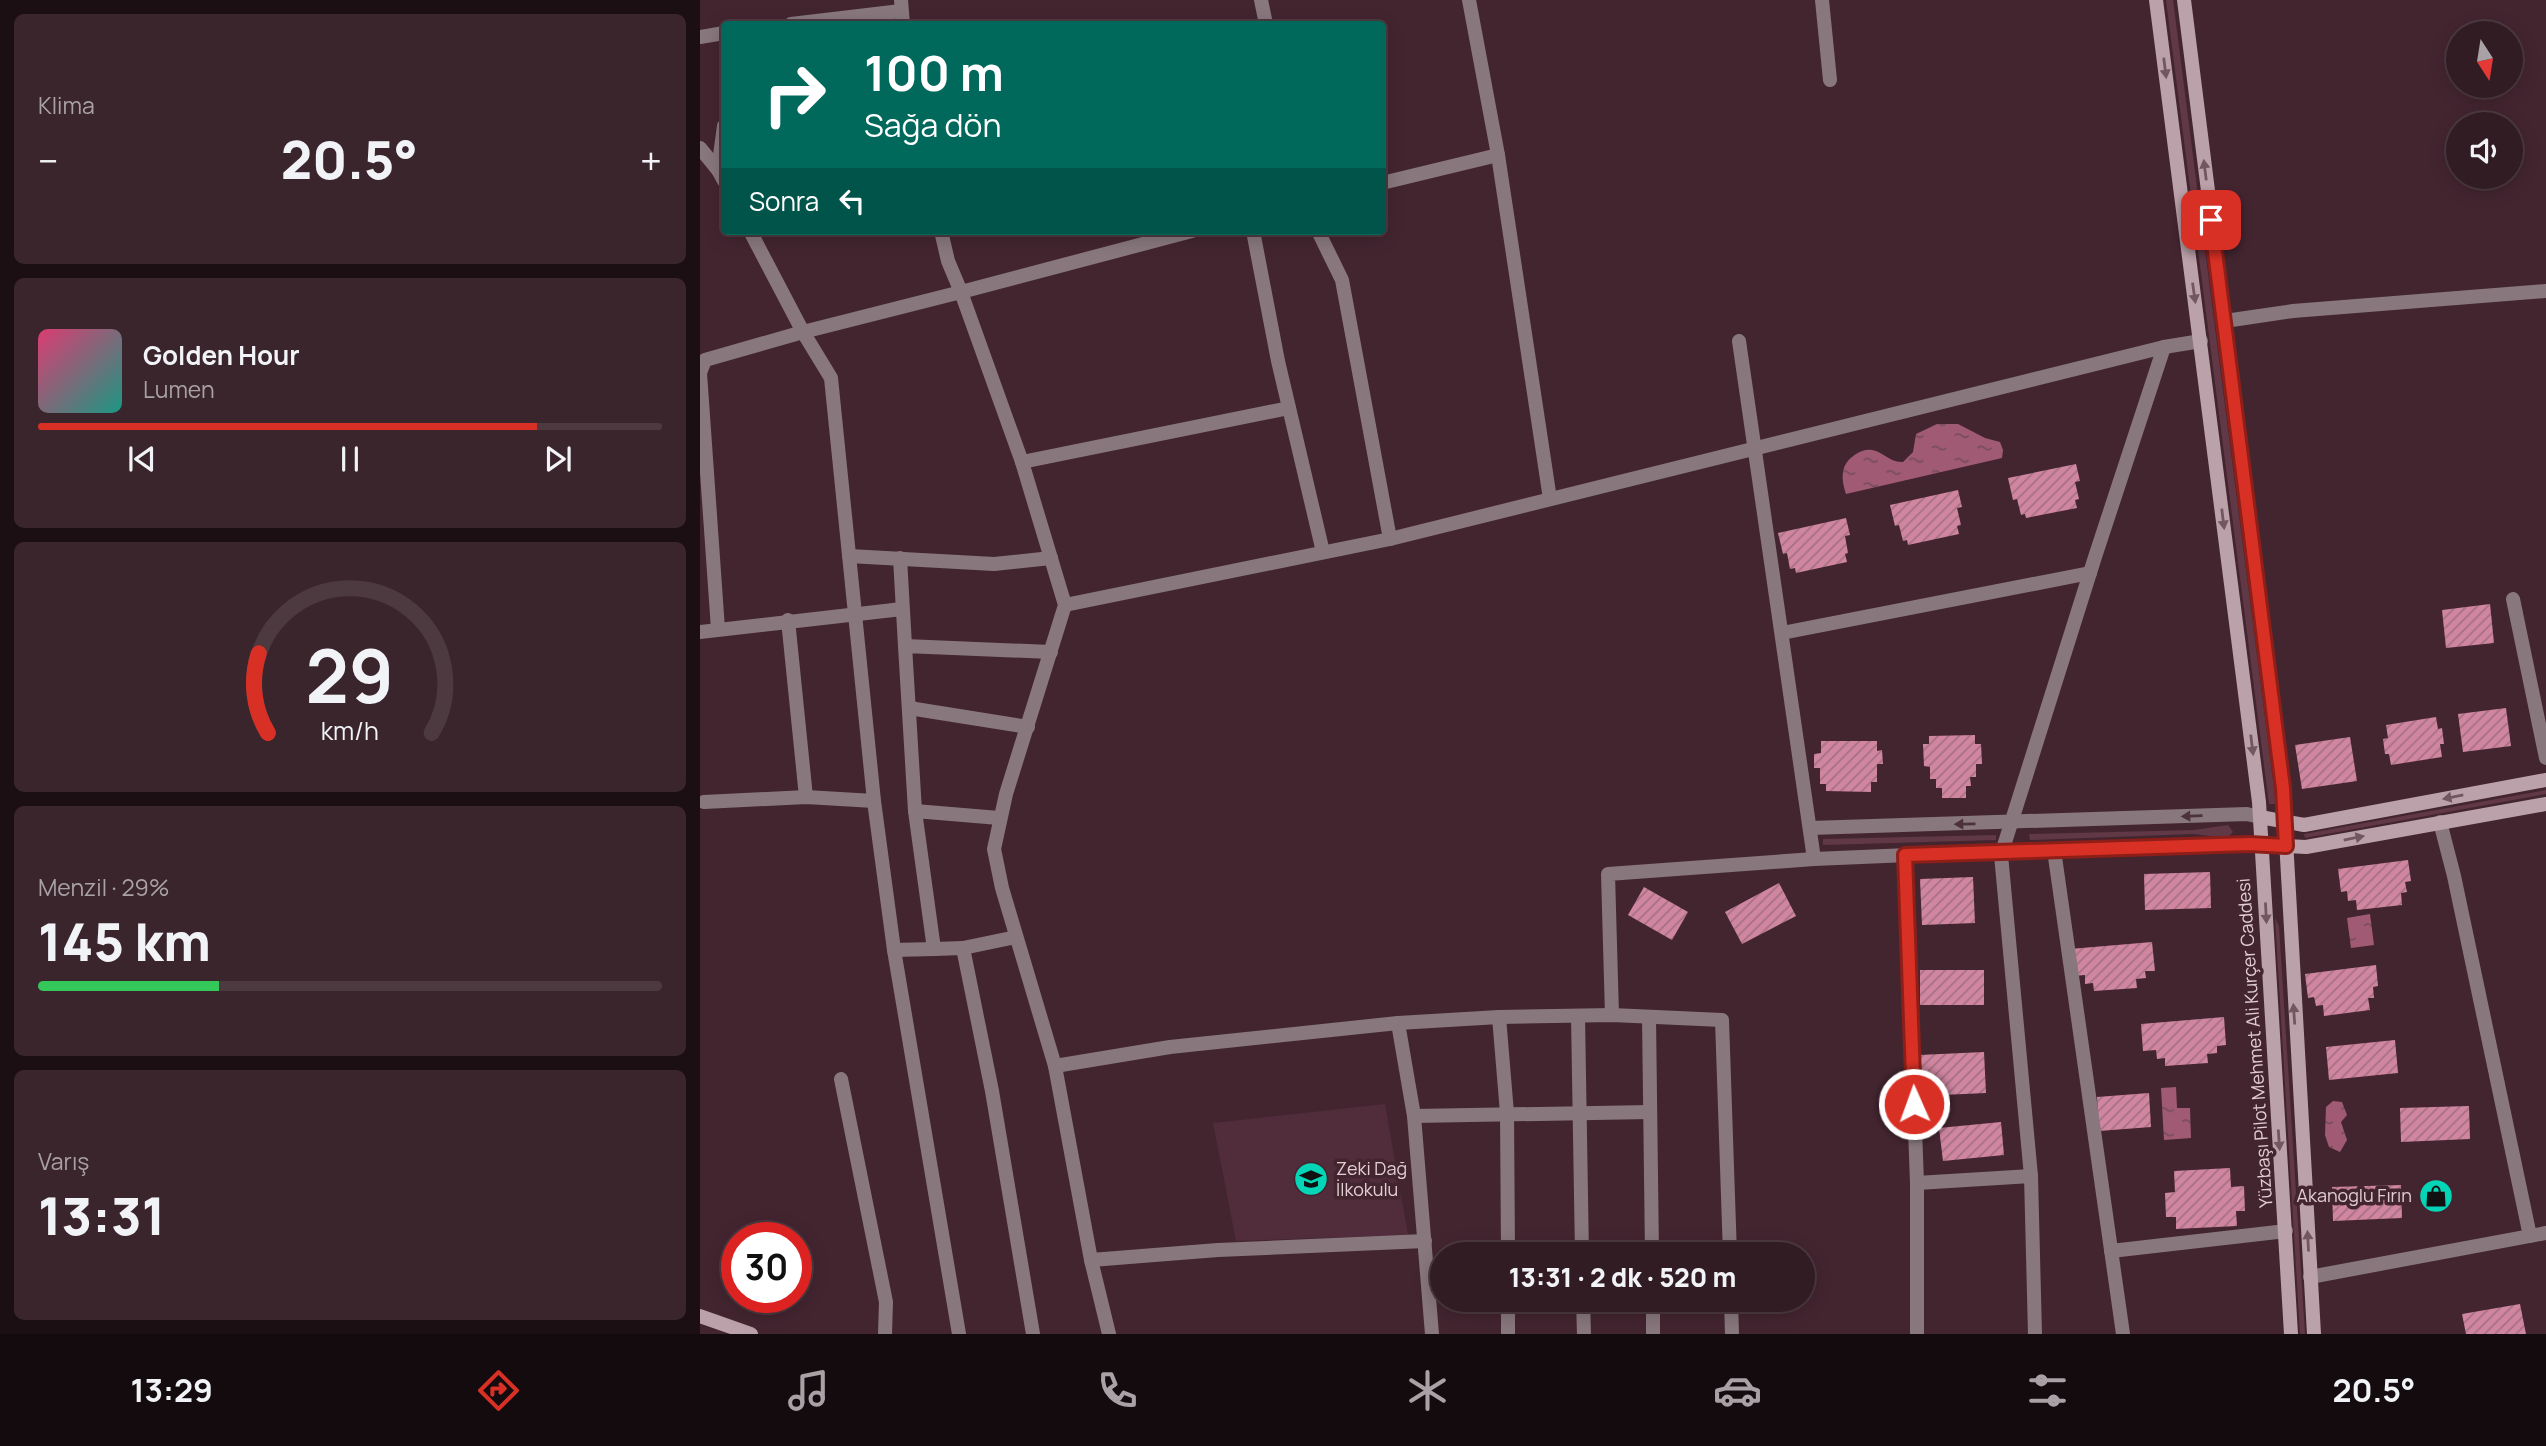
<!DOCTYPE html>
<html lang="tr">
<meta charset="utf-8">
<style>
:root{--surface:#321c24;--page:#3a252c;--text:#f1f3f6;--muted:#a8a1a6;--line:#4d3a41;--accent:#d93025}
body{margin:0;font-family:Manrope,sans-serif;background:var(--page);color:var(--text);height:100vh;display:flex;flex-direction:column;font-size:26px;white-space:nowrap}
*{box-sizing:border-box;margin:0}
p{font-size:23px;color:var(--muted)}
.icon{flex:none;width:38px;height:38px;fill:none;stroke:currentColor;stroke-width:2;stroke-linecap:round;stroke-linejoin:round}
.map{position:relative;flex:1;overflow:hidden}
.sheet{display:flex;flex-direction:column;gap:14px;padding:14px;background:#1c0f14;width:700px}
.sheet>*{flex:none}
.guide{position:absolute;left:21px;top:21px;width:665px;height:214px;border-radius:7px;box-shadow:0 4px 18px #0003,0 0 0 2px var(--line);background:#00695c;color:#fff;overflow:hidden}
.needle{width:46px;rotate:168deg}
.buttons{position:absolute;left:1746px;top:21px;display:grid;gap:14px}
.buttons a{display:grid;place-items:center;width:77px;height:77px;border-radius:50%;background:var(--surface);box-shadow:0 4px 18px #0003,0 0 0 2px var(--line);font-size:35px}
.speed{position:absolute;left:21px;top:1222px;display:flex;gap:14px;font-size:35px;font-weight:700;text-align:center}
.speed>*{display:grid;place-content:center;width:91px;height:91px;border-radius:50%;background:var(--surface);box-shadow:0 4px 18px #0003,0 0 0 2px var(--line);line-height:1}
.speed .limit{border:10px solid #d22;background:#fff;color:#111}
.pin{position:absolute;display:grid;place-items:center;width:60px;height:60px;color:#fff;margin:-30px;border-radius:14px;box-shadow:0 4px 10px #0006}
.me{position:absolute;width:77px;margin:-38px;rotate:358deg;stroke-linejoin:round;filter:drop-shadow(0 0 5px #0008)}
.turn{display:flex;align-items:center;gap:24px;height:147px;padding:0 28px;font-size:32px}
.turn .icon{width:91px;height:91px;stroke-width:2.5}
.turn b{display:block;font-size:49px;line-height:60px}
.then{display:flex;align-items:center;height:66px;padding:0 28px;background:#0003;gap:14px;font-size:26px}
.big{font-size:52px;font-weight:800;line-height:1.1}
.sheet .card{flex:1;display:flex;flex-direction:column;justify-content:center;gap:10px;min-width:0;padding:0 24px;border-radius:10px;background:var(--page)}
.sheet .dial{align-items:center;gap:0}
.dial svg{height:182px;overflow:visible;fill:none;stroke:var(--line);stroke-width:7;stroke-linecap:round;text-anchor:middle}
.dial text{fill:var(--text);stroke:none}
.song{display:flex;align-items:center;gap:21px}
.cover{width:84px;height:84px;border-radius:10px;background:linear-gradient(135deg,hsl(340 70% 55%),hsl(170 70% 35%))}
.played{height:7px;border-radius:4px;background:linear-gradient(90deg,var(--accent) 80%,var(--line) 80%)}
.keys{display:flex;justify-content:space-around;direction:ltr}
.heat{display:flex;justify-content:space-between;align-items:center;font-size:38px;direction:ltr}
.charge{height:10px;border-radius:5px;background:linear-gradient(90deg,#34c759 29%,var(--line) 0)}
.trip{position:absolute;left:730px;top:1242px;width:385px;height:70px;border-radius:35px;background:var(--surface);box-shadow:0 4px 18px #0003,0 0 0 2px var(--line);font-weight:800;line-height:70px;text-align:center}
.tab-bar{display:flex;height:112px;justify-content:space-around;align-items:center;background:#140b0e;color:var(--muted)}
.tab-bar .icon{width:49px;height:49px}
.tab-bar .selected{color:var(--accent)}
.tab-bar b{font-size:32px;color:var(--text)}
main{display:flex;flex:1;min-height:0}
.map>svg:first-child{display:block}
</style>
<main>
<section class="sheet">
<div class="card"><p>Klima</p>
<div class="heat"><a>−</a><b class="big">20.5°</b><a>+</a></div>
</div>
<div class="card">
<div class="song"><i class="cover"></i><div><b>Golden Hour</b><p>Lumen</p></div></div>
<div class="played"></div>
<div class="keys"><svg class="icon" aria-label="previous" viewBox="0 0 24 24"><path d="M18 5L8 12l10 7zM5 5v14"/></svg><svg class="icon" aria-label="pause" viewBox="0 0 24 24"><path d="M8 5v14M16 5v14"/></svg><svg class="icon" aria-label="next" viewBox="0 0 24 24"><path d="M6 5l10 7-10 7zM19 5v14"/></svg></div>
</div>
<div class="card dial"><svg viewBox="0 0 100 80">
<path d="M14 69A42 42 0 1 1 86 69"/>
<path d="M14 69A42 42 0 0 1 10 34" stroke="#d93025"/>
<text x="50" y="56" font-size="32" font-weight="700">29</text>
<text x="50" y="72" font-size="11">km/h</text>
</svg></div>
<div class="card"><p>Menzil · 29%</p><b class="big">145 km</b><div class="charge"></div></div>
<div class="card"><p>Varış</p><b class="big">13:31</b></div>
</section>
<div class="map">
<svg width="1846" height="1334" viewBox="0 0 1846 1334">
<defs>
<pattern id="water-ripples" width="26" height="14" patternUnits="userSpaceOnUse" patternTransform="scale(1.75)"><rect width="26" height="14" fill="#a05a74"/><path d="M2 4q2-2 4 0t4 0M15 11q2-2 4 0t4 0" fill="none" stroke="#774d5c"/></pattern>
<pattern id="building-hatch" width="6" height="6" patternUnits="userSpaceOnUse" patternTransform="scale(1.75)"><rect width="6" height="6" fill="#d086a0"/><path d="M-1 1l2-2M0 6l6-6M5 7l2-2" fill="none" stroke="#a67083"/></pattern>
</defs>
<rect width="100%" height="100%" fill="#432530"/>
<polygon fill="#512c3a" points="685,1104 708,1235 536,1241 513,1123"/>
<g fill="#613846">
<polygon points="1466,0 1473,0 1576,804 1569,804"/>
<polygon points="1846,790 1846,794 1605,838 1604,834"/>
<polygon points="1528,825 1533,832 1527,838 1493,834 1330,840 1329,834 1494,830"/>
<polygon points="1296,835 1296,840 1123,845 1123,839"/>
<polygon points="1575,918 1579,926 1605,1334 1600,1334"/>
</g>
<g fill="url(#water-ripples)">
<path d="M1237 424H1258L1285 438 1300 442 1303 450 1302 458 1146 494C1141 478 1140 464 1156 454 1161 451 1166 449 1172 450 1184 452 1190 463 1203 462L1213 452 1216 434Z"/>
<polygon points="1670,914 1674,945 1651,948 1647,918"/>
<polygon points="1476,1087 1477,1108 1490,1108 1491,1138 1464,1140 1461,1088"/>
<polygon points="1633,1101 1642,1102 1647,1115 1641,1122 1647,1140 1640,1152 1629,1147 1625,1135 1626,1107"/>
</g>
<g fill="url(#building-hatch)">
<polygon points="1376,464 1380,481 1375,482 1379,499 1375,500 1377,508 1326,518 1325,514 1321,515 1317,499 1313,500 1308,478"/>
<polygon points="1258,490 1262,507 1257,508 1261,525 1257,526 1259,534 1208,545 1207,540 1203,541 1199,525 1195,526 1190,505"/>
<polygon points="1146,518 1150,535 1145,536 1148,553 1145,554 1147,562 1096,573 1095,568 1090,569 1087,553 1083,554 1078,533"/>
<polygon points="1790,604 1794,643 1746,648 1742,610"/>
<polygon points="1806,708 1811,746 1763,752 1758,714"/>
<polygon points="1736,717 1738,729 1742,728 1744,744 1740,744 1742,757 1691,765 1689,754 1685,754 1683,739 1688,738 1686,725"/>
<polygon points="1275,735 1275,744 1281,744 1282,764 1276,764 1276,777 1270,777 1271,786 1266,786 1266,798 1242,798 1242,788 1236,788 1236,779 1230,779 1230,767 1224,766 1223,744 1229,744 1229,736"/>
<polygon points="1650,737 1657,781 1602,789 1595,745"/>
<polygon points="1121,741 1177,741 1177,751 1182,750 1183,764 1177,764 1177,782 1171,782 1171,792 1126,791 1126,784 1120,784 1120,768 1114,768 1114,754 1121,753"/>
<polygon points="1708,860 1711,881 1705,882 1707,892 1701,893 1702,905 1657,910 1656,900 1648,901 1647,891 1641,892 1638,869"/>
<polygon points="1510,872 1511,908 1445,910 1444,874"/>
<polygon points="1273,877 1275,923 1222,925 1220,879"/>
<polygon points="1079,883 1096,916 1042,944 1025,912"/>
<polygon points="944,887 988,912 972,940 928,915"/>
<polygon points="1452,942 1455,971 1445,971 1446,978 1436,979 1437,988 1394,991 1393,983 1385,984 1385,975 1372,976 1370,949"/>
<polygon points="1676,965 1678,986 1673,987 1674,998 1668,998 1670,1010 1624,1016 1623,1005 1616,1006 1614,997 1608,998 1605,974"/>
<rect x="1220" y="970" width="64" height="35"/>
<polygon points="1524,1017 1526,1045 1517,1046 1517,1053 1507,1054 1508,1063 1465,1066 1465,1058 1457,1059 1456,1050 1443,1051 1441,1024"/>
<polygon points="1695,1040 1698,1073 1629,1080 1626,1047"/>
<polygon points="1284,1052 1286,1093 1220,1096 1219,1055"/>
<polygon points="1449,1093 1451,1127 1399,1131 1397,1097"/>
<polygon points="1769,1106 1770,1139 1701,1142 1700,1108"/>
<polygon points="1301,1122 1304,1155 1243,1161 1239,1128"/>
<polygon points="1530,1168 1531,1187 1544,1186 1545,1211 1536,1211 1537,1226 1476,1229 1476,1217 1466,1217 1465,1193 1475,1192 1474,1171"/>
<polygon points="1701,1185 1702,1218 1633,1221 1632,1187"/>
<polygon points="1820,1304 1826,1334 1766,1334 1762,1314"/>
</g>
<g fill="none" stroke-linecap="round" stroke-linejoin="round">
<g stroke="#88787d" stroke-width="14">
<polyline points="201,0 203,24"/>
<polyline points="561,0 566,24"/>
<polyline points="769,0 798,155 850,499"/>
<polyline points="1122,0 1130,80"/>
<polyline points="91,24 201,11"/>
<polyline points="0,37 24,33"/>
<polyline points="18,170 24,126"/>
<polyline points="682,183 798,155"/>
<polyline points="241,231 248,261 261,292 492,231"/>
<polyline points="553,231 578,361 623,552"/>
<polyline points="618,231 642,280 690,539"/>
<polyline points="1525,321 1593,311 1846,291"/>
<polyline points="1039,341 1114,859"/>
<polyline points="322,462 589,408"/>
<polyline points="149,556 294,564 351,558"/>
<polyline points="200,558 205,646"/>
<polyline points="1813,599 1846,758"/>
<polyline points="365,605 690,539 1464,347 1501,341"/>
<polyline points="88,620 106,797"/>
<polyline points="18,629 0,373 5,360 103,332 131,378 174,801 194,950 259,1334"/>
<polyline points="0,632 202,609"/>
<polyline points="1082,633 1390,573"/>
<polyline points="209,708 328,727"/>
<polyline points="4,802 106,797 174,801"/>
<polyline points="215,811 299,818"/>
<polyline points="1740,822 1754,876 1830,1236"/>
<polyline points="1110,828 1547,814 1560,817"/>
<polyline points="1354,850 1423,1334"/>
<polyline points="1205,855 1217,1183 1217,1334"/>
<polyline points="263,948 316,937"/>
<polyline points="234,949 263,948 292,1091 333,1334"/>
<polyline points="194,950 234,949 215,811 205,646 351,652"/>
<polyline points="912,1015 908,874 1114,859 1303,851 1562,845"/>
<polyline points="878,1016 882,1255"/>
<polyline points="799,1017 807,1113 808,1255"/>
<polyline points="949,1017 952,1255"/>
<polyline points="698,1023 714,1116 732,1334"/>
<polyline points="355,1066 470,1047 698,1023 799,1017 912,1015 1022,1020 1030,1255"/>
<polyline points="141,1079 186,1302 185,1334"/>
<polyline points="714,1116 950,1112"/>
<polyline points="1217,1183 1331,1176"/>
<polyline points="1411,1251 1586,1231"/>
<polyline points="391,1260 518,1250 725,1241"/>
<polyline points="1610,1277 1846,1233"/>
<polyline points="808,1300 808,1334"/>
<polyline points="883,1300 884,1334"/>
<polyline points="953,1300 953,1334"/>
<polyline points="1031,1300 1032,1334"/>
<polyline points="1335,1334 1331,1176 1301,855 1395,557 1464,347"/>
</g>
<g stroke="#88787d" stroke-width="14">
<polyline points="0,148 18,170 24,181"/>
<polyline points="50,231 103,332 261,292 322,462 365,605 306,794 294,849 302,888 355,1066 391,1260 409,1334"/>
</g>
<g stroke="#bba1a9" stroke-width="14">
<polyline points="1456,0 1559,802 1591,1334"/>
<polyline points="1484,0 1583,787 1614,1334"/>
<polyline points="1560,817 1604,825 1846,780"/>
<polyline points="1562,845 1606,847 1846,804"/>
<polyline points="0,1316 51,1334"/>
</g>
</g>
<defs><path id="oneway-solid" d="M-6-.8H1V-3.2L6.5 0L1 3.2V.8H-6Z" transform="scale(1.75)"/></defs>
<g fill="#735760">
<use href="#oneway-solid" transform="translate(1465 68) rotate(83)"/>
<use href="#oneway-solid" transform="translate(1505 170) rotate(-97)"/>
<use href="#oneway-solid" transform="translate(1494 293) rotate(82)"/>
<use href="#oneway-solid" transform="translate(1523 519) rotate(83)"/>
<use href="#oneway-solid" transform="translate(1552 745) rotate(83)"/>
<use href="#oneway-solid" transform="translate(1753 797) rotate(169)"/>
<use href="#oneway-solid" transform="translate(1654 838) rotate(-11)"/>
<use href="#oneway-solid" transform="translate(1566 913) rotate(87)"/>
<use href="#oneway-solid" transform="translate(1594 1014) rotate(-94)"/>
<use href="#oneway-solid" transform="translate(1579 1140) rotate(86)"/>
<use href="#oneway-solid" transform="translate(1608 1241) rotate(-93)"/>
</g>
<g fill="#4d313c">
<use href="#oneway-solid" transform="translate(1492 816) rotate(178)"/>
<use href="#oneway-solid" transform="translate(1265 824) rotate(179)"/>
</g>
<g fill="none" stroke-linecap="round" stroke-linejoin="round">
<g stroke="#8d1f18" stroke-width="18">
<polyline id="route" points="1214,1104 1205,855 1549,844 1586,846 1583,788 1511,220"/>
</g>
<use href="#route" stroke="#d93025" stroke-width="12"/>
</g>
<defs>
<g id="school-disc" transform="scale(1.75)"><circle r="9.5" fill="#03d5b6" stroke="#432530"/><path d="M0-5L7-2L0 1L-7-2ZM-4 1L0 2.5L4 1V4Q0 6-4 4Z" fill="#111"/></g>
<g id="shop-disc" transform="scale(1.75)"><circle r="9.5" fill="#03d5b6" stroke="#432530"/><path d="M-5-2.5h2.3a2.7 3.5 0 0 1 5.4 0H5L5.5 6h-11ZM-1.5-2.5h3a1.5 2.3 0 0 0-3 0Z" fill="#111"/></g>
</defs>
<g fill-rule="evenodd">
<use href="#school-disc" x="611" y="1179"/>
<use href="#shop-disc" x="1736" y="1196"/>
</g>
<g text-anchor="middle" stroke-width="7" stroke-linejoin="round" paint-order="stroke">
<g font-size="18" fill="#e1cdd3" stroke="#432530">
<text transform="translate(1555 1043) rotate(-94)" y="6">Yüzbaşı Pilot Mehmet Ali Kurçer Caddesi</text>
</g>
<g font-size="18" fill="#e1cdd3" stroke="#432530" text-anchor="start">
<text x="636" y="1175">Zeki Dağ<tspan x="636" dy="21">İlkokulu</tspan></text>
<text x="1712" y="1202" text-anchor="end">Akanoglu Fırın</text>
</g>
</g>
</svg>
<div class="buttons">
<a><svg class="needle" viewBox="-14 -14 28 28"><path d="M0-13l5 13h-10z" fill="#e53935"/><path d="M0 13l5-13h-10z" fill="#a8a1a6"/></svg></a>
<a><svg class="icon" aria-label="sound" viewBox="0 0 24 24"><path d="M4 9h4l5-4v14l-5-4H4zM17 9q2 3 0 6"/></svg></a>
</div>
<div class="speed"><div class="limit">30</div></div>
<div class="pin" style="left:1511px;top:220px;background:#d93025"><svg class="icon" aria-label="arrive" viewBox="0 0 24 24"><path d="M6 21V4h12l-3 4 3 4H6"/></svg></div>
<svg class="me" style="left:1214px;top:1104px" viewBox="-20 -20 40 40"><circle r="17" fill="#d93025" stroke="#fff" stroke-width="3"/><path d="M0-11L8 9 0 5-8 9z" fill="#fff"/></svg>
<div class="trip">13:31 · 2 dk · 520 m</div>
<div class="guide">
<div class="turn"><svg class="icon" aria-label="right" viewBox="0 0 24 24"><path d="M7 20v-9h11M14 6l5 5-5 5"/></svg><div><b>100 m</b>Sağa dön</div></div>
<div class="then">Sonra<svg class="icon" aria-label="left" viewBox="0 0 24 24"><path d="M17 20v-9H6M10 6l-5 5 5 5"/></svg></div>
</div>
</div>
</main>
<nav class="tab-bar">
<b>13:29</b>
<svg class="icon selected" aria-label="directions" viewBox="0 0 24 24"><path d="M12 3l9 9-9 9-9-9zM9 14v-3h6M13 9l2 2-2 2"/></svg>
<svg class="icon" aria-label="music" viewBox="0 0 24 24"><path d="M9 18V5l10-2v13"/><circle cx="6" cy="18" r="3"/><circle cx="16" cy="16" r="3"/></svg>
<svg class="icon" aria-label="phone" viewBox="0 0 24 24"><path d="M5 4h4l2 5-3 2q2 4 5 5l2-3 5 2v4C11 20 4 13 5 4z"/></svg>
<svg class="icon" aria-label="climate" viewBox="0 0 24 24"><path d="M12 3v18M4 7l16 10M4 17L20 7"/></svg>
<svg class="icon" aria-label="car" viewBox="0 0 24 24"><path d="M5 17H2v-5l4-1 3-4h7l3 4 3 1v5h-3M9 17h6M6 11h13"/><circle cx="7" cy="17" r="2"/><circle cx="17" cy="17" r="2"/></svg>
<svg class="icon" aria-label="filters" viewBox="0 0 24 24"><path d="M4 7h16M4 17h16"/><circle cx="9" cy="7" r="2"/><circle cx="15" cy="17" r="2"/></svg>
<b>20.5°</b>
</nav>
